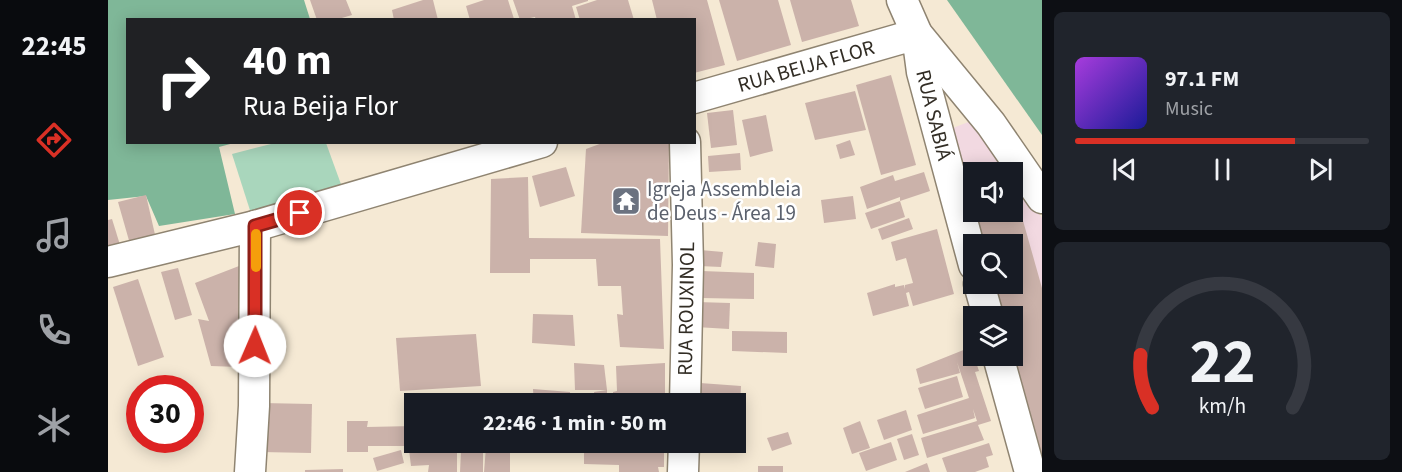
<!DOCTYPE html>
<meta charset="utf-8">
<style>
:root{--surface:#171b24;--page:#20242c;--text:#f1f3f6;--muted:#9ea1a6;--line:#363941;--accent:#d93025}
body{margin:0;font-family:"Source Sans 3",sans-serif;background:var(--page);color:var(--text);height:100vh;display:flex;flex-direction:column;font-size:22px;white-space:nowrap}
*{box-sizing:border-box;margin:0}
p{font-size:20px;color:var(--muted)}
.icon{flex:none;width:33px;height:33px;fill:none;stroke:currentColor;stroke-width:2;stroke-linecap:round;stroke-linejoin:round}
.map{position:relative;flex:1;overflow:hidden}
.drawer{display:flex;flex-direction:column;gap:12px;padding:12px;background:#0d0f14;width:360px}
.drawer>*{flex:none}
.guide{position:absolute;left:18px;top:18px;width:570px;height:126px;border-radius:0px;box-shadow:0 3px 15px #0003;background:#202124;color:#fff;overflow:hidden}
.buttons{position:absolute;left:855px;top:162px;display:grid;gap:12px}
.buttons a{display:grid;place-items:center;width:60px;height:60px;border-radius:0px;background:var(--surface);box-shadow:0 3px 15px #0003;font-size:30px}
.speed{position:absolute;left:18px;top:375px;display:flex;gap:12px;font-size:30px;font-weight:700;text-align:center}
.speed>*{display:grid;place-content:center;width:78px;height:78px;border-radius:50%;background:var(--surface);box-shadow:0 3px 15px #0003;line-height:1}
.speed .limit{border:9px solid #d22;background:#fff;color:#111}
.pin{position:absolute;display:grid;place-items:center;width:51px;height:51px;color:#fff;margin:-26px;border:3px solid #fff;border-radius:50%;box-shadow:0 2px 6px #0007}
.me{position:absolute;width:66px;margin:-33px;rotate:1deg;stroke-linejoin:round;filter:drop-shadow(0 0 4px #0008)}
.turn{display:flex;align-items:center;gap:21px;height:126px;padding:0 18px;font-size:27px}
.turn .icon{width:78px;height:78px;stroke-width:2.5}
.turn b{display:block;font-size:42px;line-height:51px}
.drawer .card{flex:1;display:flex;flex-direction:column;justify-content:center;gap:9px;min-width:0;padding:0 21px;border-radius:9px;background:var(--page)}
.drawer .dial{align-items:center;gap:0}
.dial svg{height:156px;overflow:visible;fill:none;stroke:var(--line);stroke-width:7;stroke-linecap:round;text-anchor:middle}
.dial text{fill:var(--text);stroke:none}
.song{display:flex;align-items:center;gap:18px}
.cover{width:72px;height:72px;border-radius:9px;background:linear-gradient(135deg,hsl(280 70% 55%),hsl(240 70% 35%))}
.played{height:6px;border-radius:3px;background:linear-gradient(90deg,var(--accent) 75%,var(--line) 75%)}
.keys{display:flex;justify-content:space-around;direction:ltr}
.trip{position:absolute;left:296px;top:393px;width:342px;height:60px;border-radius:0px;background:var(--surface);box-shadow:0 3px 15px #0003;font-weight:700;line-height:60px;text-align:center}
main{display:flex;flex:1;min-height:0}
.dock{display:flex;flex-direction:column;width:108px;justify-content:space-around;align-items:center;background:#090b0e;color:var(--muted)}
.dock .icon{width:42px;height:42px}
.dock .selected{color:var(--accent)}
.dock b{font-size:27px;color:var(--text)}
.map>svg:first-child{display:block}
</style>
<main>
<nav class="dock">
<b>22:45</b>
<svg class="icon selected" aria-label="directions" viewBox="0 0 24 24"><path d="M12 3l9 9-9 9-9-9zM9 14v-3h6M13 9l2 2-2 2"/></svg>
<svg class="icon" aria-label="music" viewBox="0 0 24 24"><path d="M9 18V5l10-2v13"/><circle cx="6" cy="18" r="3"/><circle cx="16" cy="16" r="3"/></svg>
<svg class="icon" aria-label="phone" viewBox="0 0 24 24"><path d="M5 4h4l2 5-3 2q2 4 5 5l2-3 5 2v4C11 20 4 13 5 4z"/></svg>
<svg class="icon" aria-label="climate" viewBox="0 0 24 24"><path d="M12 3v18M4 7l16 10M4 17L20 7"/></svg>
</nav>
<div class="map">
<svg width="934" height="472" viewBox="0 0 934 472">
<rect width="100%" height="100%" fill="#f5e9d4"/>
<polygon fill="#f2d9e1" points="863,121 901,172 866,172 866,212 904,212 905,178 934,218 934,472 904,356 904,316 886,316 877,284 904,284 904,244 867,244 837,131"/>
<polygon fill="#a9d6bc" points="167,143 218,143 234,187 147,226 124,154"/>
<g fill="#7fb798">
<polygon points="0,0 196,0 202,19 20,20 20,142 126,143 111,147 127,214 51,226 38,196 0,200"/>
<polygon points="839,0 934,0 934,135"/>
</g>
<g fill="#cbb2aa">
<polygon points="202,0 238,0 244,15 227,20 209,20"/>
<polygon points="315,0 325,0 330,20 286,20 284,10"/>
<polygon points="376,0 400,0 406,19 362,20 358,6"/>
<polygon points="405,0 480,0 480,1 464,6 468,20 428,20 427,17 412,20"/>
<polygon points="489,0 520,0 526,20 472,20 468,7"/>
<polygon points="544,0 599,0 617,65 586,73 586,20 549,20"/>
<polygon points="611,0 670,0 683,45 629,61"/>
<polygon points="682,0 743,0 751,26 694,42"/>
<polygon points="783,75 808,165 773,175 748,85"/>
<polygon points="747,91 758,130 707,140 697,103"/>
<polygon points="625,110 629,145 603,148 599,113"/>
<polygon points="658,115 665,151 642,157 634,120"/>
<polygon points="742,140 747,155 732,159 728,145"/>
<polygon points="497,142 561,142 560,236 473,233 478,149"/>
<polygon points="632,153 633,170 601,172 600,156"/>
<polygon points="458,167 467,196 432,207 424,176"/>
<polygon points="816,172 822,191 792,201 792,197 759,209 752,187 785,175 787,181"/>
<polygon points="420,177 421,238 552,239 556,349 512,347 509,314 515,315 513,286 490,286 488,259 422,259 422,273 382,273 383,179"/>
<polygon points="38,195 48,239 22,244 10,202"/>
<polygon points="745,196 748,219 716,223 713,200"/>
<polygon points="792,201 797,217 763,229 757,213"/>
<polygon points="912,210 934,288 934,472 904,356 904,316 886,316 877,284 904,284 904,244 866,244 861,224"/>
<polygon points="801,218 805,229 774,240 770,229"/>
<polygon points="4,219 13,248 0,251 0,220"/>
<polygon points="829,229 846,294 805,306 801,292 798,293 801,306 765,316 759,293 787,284 787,287 796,285 797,289 797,285 805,283 798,258 788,261 783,242"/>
<polygon points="650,242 668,244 666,268 647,266"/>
<polygon points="592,250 615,252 613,267 591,266"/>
<polygon points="131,266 131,367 103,366 90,319 101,321 87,283"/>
<polygon points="70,268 84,315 67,320 53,272"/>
<polygon points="594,271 646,273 646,299 593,298"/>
<polygon points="30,279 56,357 30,366 5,287"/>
<polygon points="589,302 622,303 621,329 588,327"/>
<polygon points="425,314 465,315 467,346 424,343"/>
<polygon points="624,331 679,332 679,353 624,351"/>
<polygon points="368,334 373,386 292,391 288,338"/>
<polygon points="863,347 871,371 867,372 883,421 870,425 876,440 819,458 813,438 869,421 865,409 867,418 815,434 809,415 861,398 849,362 852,373 812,384 808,369"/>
<polygon points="466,363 496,365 499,390 467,390"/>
<polygon points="557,363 557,404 505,404 505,392 509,391 508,366"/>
<polygon points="849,376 855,397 817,409 810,388"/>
<polygon points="592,383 633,386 632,406 627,406 627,404 591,404"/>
<polygon points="425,389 462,392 463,404 426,404"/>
<polygon points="499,390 499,404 467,404 467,395 487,397 486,392"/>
<polygon points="154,403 204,404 203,453 153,452"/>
<polygon points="627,410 633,411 632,429 627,429"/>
<polygon points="798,410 804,430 776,440 769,420"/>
<polygon points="239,421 260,421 259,427 306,426 306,442 316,442 316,446 260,446 260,452 239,452"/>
<polygon points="752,421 762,448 744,454 735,428"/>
<polygon points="627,432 637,433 636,452 591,450 591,442 627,442"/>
<polygon points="680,432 684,444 664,451 659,438"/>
<polygon points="804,434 811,455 796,460 789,439"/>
<polygon points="326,442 351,442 350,448"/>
<polygon points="476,442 556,442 556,467 550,467 551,472 511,472 511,465 476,464"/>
<polygon points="783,442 789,460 758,471 751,453"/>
<polygon points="881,443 885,455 878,457 881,467 867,472 839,472 834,458"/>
<polygon points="378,447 402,448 402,472 376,472"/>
<polygon points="375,448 375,472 352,472 353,451"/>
<polygon points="293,450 296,463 269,471 265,458"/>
<polygon points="301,450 349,450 349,472 320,472 321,465 303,466"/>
<polygon points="819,463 822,472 797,472"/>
<rect x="650" y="466" width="25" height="6"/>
<polygon points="235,469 235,472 197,472 197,470"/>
</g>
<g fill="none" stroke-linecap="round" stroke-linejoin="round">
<g stroke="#8f8471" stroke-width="33">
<g id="minor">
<polyline points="794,0 809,34 883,124 934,198"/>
<polyline points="586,98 809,34 814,72 866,265"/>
<polyline points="577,142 580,265 577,404"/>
<polyline points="0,262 147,226 434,142"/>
<polyline points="871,284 880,316"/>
<polyline points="890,356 922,472"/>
<polyline points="142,472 146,406 147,226"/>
<polyline points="575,472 576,442"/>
</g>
</g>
<use href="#minor" stroke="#fff" stroke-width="30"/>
</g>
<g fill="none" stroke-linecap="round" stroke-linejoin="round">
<g stroke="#8d1f18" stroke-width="15">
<polyline id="route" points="147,346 147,226 192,213"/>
</g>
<use href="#route" stroke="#d93025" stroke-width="10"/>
<polyline stroke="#f59e0b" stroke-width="10" points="148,234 148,267"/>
</g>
<defs>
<g id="temple-square" transform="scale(1.5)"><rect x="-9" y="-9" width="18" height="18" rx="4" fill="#6b7280" stroke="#fff"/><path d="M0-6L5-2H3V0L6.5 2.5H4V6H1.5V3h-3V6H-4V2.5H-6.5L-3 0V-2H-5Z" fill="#fff"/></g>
</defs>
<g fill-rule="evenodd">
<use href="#temple-square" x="518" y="201"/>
</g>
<g text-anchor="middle" stroke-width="5" stroke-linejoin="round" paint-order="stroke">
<g font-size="21" fill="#322d25" stroke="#fff">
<text transform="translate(698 66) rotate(-16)" y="7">RUA BEIJA FLOR</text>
<text transform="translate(826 115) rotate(76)" y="7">RUA SABIÁ</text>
<text transform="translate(578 309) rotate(-89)" y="7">RUA ROUXINOL</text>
</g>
<g font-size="21" fill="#5b616d" stroke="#fff" text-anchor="start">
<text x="539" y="196">Igreja Assembleia<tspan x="539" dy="24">de Deus - Área 19</tspan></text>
</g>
</g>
</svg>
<div class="buttons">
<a><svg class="icon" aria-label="sound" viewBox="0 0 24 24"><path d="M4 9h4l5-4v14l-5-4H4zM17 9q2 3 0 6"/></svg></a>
<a><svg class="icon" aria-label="search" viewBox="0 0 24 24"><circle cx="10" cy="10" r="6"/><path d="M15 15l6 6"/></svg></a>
<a><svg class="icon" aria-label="layers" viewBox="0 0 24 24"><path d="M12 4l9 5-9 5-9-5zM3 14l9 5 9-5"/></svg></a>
</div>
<div class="speed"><div class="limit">30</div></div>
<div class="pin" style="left:192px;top:213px;background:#d93025"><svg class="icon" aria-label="arrive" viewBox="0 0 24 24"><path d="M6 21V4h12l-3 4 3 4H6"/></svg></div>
<svg class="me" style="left:147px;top:346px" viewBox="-20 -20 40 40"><circle r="19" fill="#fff"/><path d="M0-13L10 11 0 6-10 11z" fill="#d93025"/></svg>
<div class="trip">22:46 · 1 min · 50 m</div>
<div class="guide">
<div class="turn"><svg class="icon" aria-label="right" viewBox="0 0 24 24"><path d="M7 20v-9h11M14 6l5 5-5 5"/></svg><div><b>40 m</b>Rua Beija Flor</div></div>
</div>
</div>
<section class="drawer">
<div class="card">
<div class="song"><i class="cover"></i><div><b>97.1 FM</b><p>Music</p></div></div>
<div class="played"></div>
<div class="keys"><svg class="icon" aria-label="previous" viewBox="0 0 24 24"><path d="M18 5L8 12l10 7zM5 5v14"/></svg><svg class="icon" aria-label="pause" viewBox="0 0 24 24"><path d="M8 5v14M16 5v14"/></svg><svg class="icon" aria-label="next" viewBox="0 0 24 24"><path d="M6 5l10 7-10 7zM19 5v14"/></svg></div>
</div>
<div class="card dial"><svg viewBox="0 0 100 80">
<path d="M14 69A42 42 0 1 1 86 69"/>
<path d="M14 69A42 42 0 0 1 8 42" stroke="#d93025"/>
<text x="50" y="56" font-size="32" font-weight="700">22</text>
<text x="50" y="72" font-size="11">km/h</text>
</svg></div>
</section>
</main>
